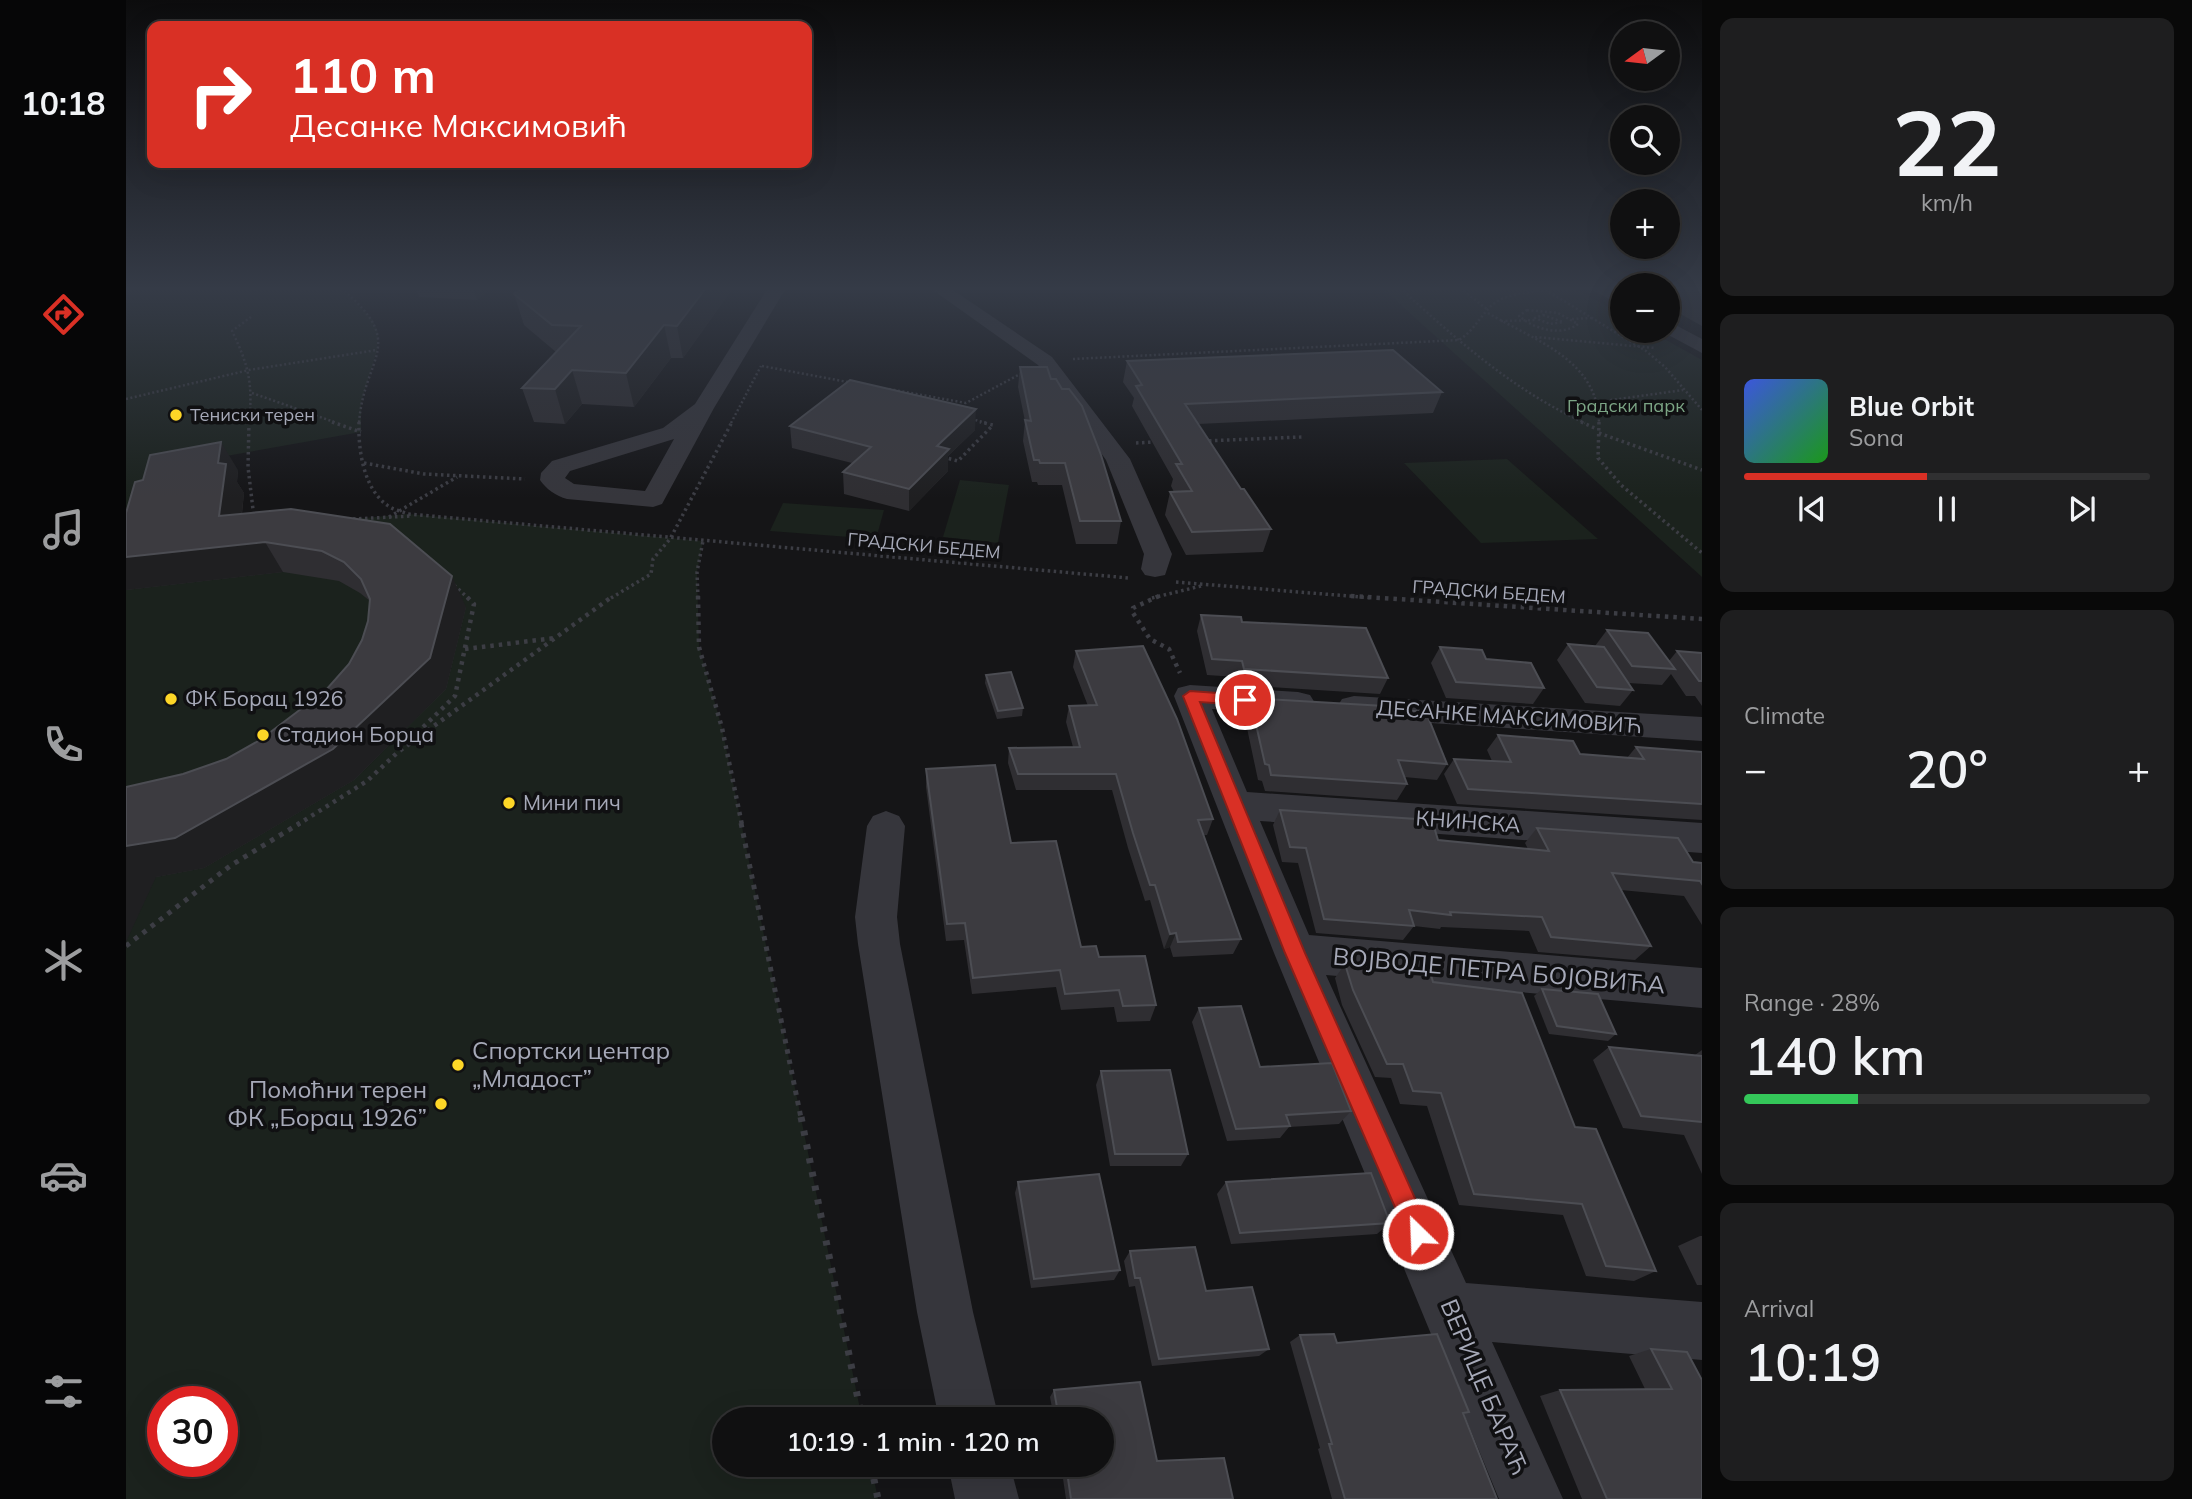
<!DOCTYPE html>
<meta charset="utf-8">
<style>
:root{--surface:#101011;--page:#1e1e1f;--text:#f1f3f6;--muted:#9c9d9f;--line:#303031;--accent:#d93025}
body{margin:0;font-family:Mulish,sans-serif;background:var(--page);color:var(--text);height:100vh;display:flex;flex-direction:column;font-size:26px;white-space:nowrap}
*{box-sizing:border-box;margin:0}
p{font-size:23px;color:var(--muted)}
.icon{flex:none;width:38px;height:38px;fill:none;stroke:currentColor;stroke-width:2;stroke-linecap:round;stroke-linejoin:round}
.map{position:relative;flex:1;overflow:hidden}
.drawer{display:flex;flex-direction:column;gap:18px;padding:18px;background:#090909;width:490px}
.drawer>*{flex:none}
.top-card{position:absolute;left:21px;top:21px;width:665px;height:147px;border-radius:14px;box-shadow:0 7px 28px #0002,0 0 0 2px var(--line);background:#d93025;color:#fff;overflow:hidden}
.needle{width:46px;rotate:255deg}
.tools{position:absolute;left:1484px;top:21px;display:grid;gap:14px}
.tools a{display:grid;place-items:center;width:70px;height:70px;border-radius:50%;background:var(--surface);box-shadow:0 7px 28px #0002,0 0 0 2px var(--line);font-size:35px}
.speed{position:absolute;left:21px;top:1386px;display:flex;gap:14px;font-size:35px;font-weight:700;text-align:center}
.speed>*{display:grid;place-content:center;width:91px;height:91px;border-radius:50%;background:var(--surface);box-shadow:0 7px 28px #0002,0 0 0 2px var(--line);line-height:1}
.speed .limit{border:10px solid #d22;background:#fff;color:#111}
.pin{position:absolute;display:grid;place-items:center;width:60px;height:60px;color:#fff;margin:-30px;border:4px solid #fff;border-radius:50%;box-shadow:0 2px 7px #0007}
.me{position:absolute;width:77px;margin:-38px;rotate:336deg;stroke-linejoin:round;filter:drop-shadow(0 0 5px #0008)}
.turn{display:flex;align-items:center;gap:24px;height:147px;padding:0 28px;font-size:32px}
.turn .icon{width:91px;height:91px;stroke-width:2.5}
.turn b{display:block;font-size:49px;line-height:60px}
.big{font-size:52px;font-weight:600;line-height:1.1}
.drawer .tile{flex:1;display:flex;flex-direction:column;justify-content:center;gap:10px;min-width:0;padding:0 24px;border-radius:14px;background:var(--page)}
.drawer .dial{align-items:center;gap:0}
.dial b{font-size:91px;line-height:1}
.song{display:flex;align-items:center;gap:21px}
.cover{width:84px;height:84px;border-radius:10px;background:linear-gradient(135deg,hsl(230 70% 55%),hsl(120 70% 35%))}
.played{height:7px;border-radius:4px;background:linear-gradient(90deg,var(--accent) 45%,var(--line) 45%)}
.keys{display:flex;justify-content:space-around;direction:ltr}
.heat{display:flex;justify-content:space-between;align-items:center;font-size:38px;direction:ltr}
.charge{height:10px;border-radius:5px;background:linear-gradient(90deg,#34c759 28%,var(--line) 0)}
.trip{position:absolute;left:586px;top:1407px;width:402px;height:70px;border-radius:35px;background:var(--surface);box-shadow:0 7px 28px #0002,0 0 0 2px var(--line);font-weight:600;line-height:70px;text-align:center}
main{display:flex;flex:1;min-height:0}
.dock{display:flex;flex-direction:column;width:126px;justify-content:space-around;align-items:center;background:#060607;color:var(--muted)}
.dock .icon{width:49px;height:49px}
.dock .active{color:var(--accent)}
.dock b{font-size:32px;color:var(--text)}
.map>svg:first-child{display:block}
</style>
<main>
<nav class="dock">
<b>10:18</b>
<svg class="icon active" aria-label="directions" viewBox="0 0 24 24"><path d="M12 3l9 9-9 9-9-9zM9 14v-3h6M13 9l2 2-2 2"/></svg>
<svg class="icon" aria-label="music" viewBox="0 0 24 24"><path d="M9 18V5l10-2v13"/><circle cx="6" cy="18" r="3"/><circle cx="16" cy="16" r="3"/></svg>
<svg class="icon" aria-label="phone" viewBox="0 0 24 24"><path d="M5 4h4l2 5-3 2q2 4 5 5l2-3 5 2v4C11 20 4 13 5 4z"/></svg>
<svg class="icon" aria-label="climate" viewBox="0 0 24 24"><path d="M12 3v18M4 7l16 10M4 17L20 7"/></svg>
<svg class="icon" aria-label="car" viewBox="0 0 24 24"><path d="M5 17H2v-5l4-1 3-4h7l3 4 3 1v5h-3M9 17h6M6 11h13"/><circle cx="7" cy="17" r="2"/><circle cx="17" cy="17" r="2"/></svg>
<svg class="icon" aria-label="filters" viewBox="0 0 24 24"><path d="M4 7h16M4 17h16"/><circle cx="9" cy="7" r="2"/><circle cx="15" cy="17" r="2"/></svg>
</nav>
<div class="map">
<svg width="1576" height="1499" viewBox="0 0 1576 1499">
<rect width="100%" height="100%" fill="#151517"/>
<g fill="#1b221d" fill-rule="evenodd">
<polygon points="0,288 215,288 247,320 252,333 251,350 235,403 235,432 78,460 31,478 0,509"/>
<polygon points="1256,288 1449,288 1496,315 1496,331 1524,331 1576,360 1576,577"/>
<polygon points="1381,459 1472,539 1355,543 1278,463"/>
<polygon points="834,480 883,485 872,543 817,537"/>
<polygon points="657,503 758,510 750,539 644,531"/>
<path d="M282 514 577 541 571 572 573 647 596 728 736 1419H598V1465H745L752 1499H0V534L150 526ZM37 1402H96V1461H37Z"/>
</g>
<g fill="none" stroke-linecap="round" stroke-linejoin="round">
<g stroke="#3c3d44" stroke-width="2.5" stroke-dasharray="2 2.5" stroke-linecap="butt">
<path d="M215 288C283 345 238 355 233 423"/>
<path d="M1274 288C1331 340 1388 391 1459 423"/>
<polyline points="1334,288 1362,310"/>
<polyline points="1430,289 1451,288"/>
<path d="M1401 310 1432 313 1452 324C1435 337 1408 329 1393 316Z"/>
<path d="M1362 313C1409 341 1472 359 1473 423"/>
<polygon points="1417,315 1437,322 1424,324 1409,318"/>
<polyline points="1446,319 1466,318"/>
<polyline points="1375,321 1411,320"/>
<polyline points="1409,337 1529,348"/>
<path d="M947 359 1333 340C1347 331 1352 320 1363 308 1377 293 1401 293 1420 290L1520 351 1539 367 1576 410"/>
<polyline points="636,366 727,383"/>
<polyline points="763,389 840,403 896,373"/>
<polyline points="126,393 211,423"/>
<polyline points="0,399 123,370 251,350"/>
<polyline points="1471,402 1557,390"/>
<polyline points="845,419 861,423"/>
<path d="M123 423C127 384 123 366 106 331L125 317"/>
<polyline points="605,423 635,366"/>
</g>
<g stroke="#3c3d44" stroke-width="3.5" stroke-dasharray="2.5 3.5" stroke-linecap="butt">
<polyline points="123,422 122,467 128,518"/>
<polyline points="206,422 235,432"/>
<path d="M233 422C232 448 237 488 261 505 267 510 275 511 282 514L1003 578"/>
<polyline points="1455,422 1471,429"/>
<polyline points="1473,422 1472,458 1495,485 1576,553"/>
<polyline points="1473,433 1576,470"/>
<polyline points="1077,441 1176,437"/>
<polyline points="1010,443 1029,442"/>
<polyline points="817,457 832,461 867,425 854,422"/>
<polyline points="238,463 298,474 399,479"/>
<polyline points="263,517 331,477"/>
<polyline points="227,519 285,516"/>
<polyline points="1050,582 1247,598"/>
<polyline points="328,585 342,598"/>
<polyline points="485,598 525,574 527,559 544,539 606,422"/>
<polyline points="572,598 571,572 577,541"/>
<polyline points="1026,598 1075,586"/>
</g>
<g stroke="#3c3d44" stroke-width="4.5" stroke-dasharray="3.5 5" stroke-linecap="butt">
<polyline points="572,596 573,647 596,728 616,825"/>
<polyline points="1033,596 1007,608 1007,613 1024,639 1043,649 1054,673"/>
<polyline points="1225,596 1576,619"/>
<polyline points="339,649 429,638"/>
<polyline points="285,739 329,696 348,604 340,596"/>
<polyline points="171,825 241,781 272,752 487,596"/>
</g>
<g stroke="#3c3d44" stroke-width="5" stroke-dasharray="4.5 6" stroke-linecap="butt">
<polyline points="615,823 675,1118"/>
<polyline points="0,946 104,866 174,823"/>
</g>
<g stroke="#3c3d44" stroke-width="7" stroke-dasharray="5 9" stroke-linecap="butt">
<polyline points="675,1117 736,1419"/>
<polyline points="745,1465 752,1499"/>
</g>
<g fill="#36363c" fill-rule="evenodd">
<path d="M642 288H660L588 408 536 504 527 507 441 499C430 496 420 489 414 480L415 473 426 461 537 428 569 404ZM548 439 519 491 448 484 439 478 444 471Z"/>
<polygon points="804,288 824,288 926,357 1004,459 1046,554 1039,575 1029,577 1019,575 1015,569 1018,554 980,460 912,365"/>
<polygon points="1463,288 1485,288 1496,294 1496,306"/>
<polygon points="1542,321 1576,339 1576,353 1535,331 1542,331"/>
<polygon points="1064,685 1172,692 1184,695 1189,703 1184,711 1172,714 1086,709 1121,792 1576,823 1576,853 1134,821 1183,935 1576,968 1576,1008 1200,975 1340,1283 1576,1302 1576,1360 1366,1342 1437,1499 1373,1499 1148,953 1048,696 1052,688"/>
<polygon points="1228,696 1576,717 1576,741 1228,718 1216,715 1211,707 1216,699"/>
<polygon points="760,811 773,816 779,826 771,917 774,944 847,1312 873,1419 813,1419 791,1312 732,944 729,917 741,826 747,816"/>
<polygon points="822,1465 884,1465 893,1499 829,1499"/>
</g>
</g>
<g fill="#2f2e32">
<polygon points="290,288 365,288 351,300 293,297"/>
<polygon points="607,288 557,358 545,358 508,407 456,404 439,424 408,422 396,388 430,352 398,325 388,294"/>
<polygon points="1542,288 1576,288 1576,326 1542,307"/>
<polygon points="1001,361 1316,392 1307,413 1072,424 1115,489 1145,529 1137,552 1060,555 1039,515 1044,492 1048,492 1045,486 1047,479 1006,406 1008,398 997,382"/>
<polygon points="894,367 925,379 995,521 991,544 950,544 936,485 912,485 911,482 906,482 897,441 899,421 892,387"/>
<polygon points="664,426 849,430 822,456 822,471 783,511 718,494 717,472 726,463 666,448"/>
<polygon points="112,470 111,482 118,493 116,514 340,607 320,689 228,780 78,868 30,877 8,786 57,774 100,759 134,740 200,690 223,664 236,640 242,621 244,601 234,593 213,581 157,572 0,590"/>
<polygon points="1075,615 1116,622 1262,678 1254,694 1113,685 1111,677 1081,675 1071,631"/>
<polygon points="1481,630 1543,661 1551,651 1576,653 1576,706 1569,696 1560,696 1545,674 1536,685 1502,683 1507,690 1494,706 1459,703 1431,660 1442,644 1469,646"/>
<polygon points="1314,647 1418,688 1407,704 1320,698 1305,663"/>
<polygon points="950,651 1087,819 1081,835 1078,835 1115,939 1107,954 1047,957 1044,947 1038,949 1024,900 1019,901 1002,848 986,790 890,790 882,763 883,748 947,747 940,722 943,706 962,706 947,667"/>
<polygon points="860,675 897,708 896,716 871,719 859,683"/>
<polygon points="1124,698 1321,764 1311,780 1278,777 1281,784 1271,800 1139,791 1136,781 1132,780 1118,714"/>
<polygon points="1372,735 1454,754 1501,758 1510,747 1576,752 1576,820 1331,804 1318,774 1328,759 1366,761 1361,750"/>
<polygon points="800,769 885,843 955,947 973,957 1030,1005 1024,1021 991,1022 988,1007 935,1010 930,987 846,994 838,940 820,941 800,787"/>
<polygon points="1154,810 1312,840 1402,849 1399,843 1411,828 1567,862 1576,863 1576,925 1558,896 1495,890 1525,946 1509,960 1412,952 1403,931 1315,927 1314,929 1288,926 1277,940 1190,933 1172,863 1156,862 1147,825"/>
<polygon points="1219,964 1307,982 1449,1127 1530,1271 1508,1281 1460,1276 1437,1215 1333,1205 1301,1106 1274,1104 1265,1078 1249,1077 1216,1005 1209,978"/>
<polygon points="1416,989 1490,1034 1482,1041 1423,1034 1408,996"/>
<polygon points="1073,1008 1134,1067 1225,1111 1213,1124 1163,1127 1154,1138 1101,1141 1066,1022"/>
<polygon points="1483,1047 1569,1055 1576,1050 1576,1174 1558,1135 1497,1128 1467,1060"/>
<polygon points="975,1071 1062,1154 1055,1166 984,1166 970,1085"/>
<polygon points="892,1182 994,1270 988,1280 905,1288 889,1193"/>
<polygon points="1100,1182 1264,1223 1251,1234 1105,1244 1091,1194"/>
<polygon points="1574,1236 1576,1236 1576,1285 1571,1285 1552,1246"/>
<polygon points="1004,1251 1080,1291 1143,1349 1133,1356 1026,1366 1009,1286 1003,1287 998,1261"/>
<polygon points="1174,1335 1211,1343 1343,1412 1337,1414 1371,1499 1206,1499 1192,1449 1194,1448 1164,1342"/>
<polygon points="1525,1349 1576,1380 1576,1499 1456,1499 1414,1396 1434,1390 1519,1389 1503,1356"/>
<polygon points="1014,1382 1031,1461 1098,1458 1107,1499 940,1499 935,1465 976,1465 976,1419 928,1419 924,1397 928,1390"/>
</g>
<g fill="#1f1f21">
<polygon points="347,288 365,288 351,300"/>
<polygon points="580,288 607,288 557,358 551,326"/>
<polygon points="538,325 545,358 508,407 500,373"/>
<polygon points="446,370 456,404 439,424 429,389"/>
<polygon points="850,409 849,430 822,456 822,471 783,511 783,489 811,446"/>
<polygon points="95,442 112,470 111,482 118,493 112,545 139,542 157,572 0,590 0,557 93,516 92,463"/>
<polygon points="326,576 340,607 320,689 228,780 78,868 30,877 0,942 0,846 49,838"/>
<polygon points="1050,933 1044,947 1038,949 1044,934"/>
</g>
<g fill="#3c3b40" stroke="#4c4d53" stroke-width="2">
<polygon points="395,288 580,288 551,326 538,325 500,373 446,370 429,389 396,388 455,326 426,325 388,294"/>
<polygon points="1568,288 1576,288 1576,292"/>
<polygon points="1267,350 1316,392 1059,404 1115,489 1118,489 1145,529 1066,532 1044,492 1066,491 1050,464 1056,464 1010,386 1016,385 1001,361"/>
<polygon points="894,367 921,367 925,379 930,379 936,389 943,389 956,406 975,455 995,521 954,521 939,463 914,463 913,460 908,460 899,420 905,421"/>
<polygon points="724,380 850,409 811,446 823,449 783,489 717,472 745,447 664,426"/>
<polygon points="95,442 92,463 100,464 93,516 165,509 264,524 326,576 304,658 207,749 49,838 0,846 0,787 57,774 100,759 134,740 200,690 223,664 236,640 242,621 244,599 235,579 218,562 196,551 139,542 0,557 0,513 9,482 17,480 24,455"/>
<polygon points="1075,615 1115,617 1116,622 1240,628 1262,678 1118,669 1116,661 1086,659"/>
<polygon points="1481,630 1522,633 1549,669 1506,666"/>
<polygon points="1442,644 1478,647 1507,690 1471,687"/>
<polygon points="1017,646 1051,719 1087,819 1072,820 1115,939 1052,942 1050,933 1044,934 1029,885 1024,885 1007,833 990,774 892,774 883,748 954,747 943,706 971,705 950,651"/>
<polygon points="1314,647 1356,650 1360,659 1405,663 1418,688 1330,682"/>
<polygon points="1551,651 1576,653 1576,681 1573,681"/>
<polygon points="885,672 897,708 872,711 860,675"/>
<polygon points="1124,698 1275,707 1276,710 1300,712 1321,764 1272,760 1281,784 1145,775 1143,765 1139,764"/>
<polygon points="1372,735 1447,741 1454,754 1518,759 1510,747 1576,752 1576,804 1342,789 1328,759 1385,762"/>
<polygon points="869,765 885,843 930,841 955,947 970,946 973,957 1019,956 1030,1005 997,1006 993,990 939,994 934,970 847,978 839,923 821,924 800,769"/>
<polygon points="1154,810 1306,820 1312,840 1423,851 1411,828 1552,838 1567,862 1576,863 1576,884 1574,881 1486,873 1525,946 1425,937 1416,917 1324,912 1325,915 1283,910 1288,926 1198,919 1180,848 1164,847"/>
<polygon points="1219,964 1304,971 1307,982 1396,993 1449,1127 1470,1129 1530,1271 1480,1266 1456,1204 1348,1194 1315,1093 1287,1091 1277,1064 1261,1064 1227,990"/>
<polygon points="1416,989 1472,994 1490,1034 1431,1026"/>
<polygon points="1115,1006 1134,1067 1206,1063 1225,1111 1160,1115 1164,1126 1110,1129 1073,1008"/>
<polygon points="1483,1047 1576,1056 1576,1122 1515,1116"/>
<polygon points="1044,1070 1062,1154 989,1154 975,1071"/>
<polygon points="1245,1173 1264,1223 1114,1233 1100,1182"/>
<polygon points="973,1174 994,1270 908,1279 892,1182"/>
<polygon points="1069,1247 1080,1291 1126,1287 1143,1349 1033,1359 1014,1278 1009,1278 1004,1251"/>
<polygon points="1208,1334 1211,1343 1311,1334 1343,1412 1337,1413 1371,1499 1219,1499 1203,1444 1206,1444 1174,1335"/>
<polygon points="1525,1349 1561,1352 1576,1380 1576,1499 1481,1499 1434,1390 1546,1389"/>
<polygon points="1014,1382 1031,1461 1098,1458 1107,1499 945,1499 940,1465 976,1465 976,1419 933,1419 928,1390"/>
</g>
<linearGradient id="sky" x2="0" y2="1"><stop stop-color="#0c0c0d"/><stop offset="0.58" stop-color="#353b47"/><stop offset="1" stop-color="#353b47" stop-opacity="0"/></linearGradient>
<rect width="1576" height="498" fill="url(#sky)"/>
<polygon fill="#d93025" stroke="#8d1f18" stroke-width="2" points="1064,691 1119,695 1127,700 1119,705 1074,702 1179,953 1301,1225 1304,1234 1301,1242 1292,1246 1284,1242 1159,953 1057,696"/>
<g fill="#fdd627" stroke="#101012" stroke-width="2.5">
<circle cx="50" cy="415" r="7"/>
<circle cx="45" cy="699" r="7"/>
<circle cx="137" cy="735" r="7"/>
<circle cx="383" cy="803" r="7"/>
<circle cx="332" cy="1065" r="7"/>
<circle cx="315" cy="1104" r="7"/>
</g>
<g text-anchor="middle" stroke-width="7" stroke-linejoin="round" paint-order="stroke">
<g font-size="18" fill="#7ca585" stroke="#101012">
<text x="1500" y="412">Градски парк</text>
</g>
<g font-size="18" fill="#a6a9b8" stroke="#101012" text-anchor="start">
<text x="64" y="421">Тениски терен</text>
</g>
<g font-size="18" fill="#a6a9b8" stroke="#101012">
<text transform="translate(798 546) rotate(5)" y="6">ГРАДСКИ БЕДЕМ</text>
<text transform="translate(1363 592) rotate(4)" y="6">ГРАДСКИ БЕДЕМ</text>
</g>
<g font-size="21" fill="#a6a9b8" stroke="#101012" text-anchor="start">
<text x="59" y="706">ФК Борац 1926</text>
<text x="151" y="742">Стадион Борца</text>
<text x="397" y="810">Мини пич</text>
</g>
<g font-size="21" fill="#a6a9b8" stroke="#101012">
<text transform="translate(1383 717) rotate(4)" y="7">ДЕСАНКЕ МАКСИМОВИЋ</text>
<text transform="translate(1342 822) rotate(4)" y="7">КНИНСКА</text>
</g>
<g font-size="24" fill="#a6a9b8" stroke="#101012">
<text transform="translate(1373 971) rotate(5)" y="8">ВОЈВОДЕ ПЕТРА БОЈОВИЋА</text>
<text transform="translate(1358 1387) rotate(67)" y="8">ВЕРИЦЕ БАРАЋ</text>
</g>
<g font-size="24" fill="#a6a9b8" stroke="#101012" text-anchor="start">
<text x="346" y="1059">Спортски центар<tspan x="346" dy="28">„Младост”</tspan></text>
<text x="301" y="1098" text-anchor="end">Помоћни терен<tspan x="301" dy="28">ФК „Борац 1926”</tspan></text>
</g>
</g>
</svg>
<div class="tools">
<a><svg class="needle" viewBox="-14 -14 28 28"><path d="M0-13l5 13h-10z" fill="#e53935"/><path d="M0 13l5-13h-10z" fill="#9c9d9f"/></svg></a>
<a><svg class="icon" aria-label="search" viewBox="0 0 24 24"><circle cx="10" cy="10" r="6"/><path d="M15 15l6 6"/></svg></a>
<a>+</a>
<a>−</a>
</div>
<div class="speed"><div class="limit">30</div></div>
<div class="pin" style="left:1119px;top:700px;background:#d93025"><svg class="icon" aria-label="arrive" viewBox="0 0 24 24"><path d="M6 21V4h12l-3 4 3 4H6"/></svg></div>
<svg class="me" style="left:1292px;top:1234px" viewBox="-20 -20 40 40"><circle r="17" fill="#d93025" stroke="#fff" stroke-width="3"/><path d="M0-11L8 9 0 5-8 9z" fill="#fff"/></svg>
<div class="trip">10:19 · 1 min · 120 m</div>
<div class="top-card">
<div class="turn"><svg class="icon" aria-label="right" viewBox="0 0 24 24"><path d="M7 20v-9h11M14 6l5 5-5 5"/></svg><div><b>110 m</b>Десанке Максимовић</div></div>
</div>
</div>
<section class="drawer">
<div class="tile dial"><b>22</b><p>km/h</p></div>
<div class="tile">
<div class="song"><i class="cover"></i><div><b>Blue Orbit</b><p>Sona</p></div></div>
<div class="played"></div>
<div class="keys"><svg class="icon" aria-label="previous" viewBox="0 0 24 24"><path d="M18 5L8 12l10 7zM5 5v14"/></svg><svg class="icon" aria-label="pause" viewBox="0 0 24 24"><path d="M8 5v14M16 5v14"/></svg><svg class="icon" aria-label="next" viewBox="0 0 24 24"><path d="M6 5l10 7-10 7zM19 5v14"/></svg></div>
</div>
<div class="tile"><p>Climate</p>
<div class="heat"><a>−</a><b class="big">20°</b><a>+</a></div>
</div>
<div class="tile"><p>Range · 28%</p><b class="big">140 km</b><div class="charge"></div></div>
<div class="tile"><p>Arrival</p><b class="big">10:19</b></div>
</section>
</main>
